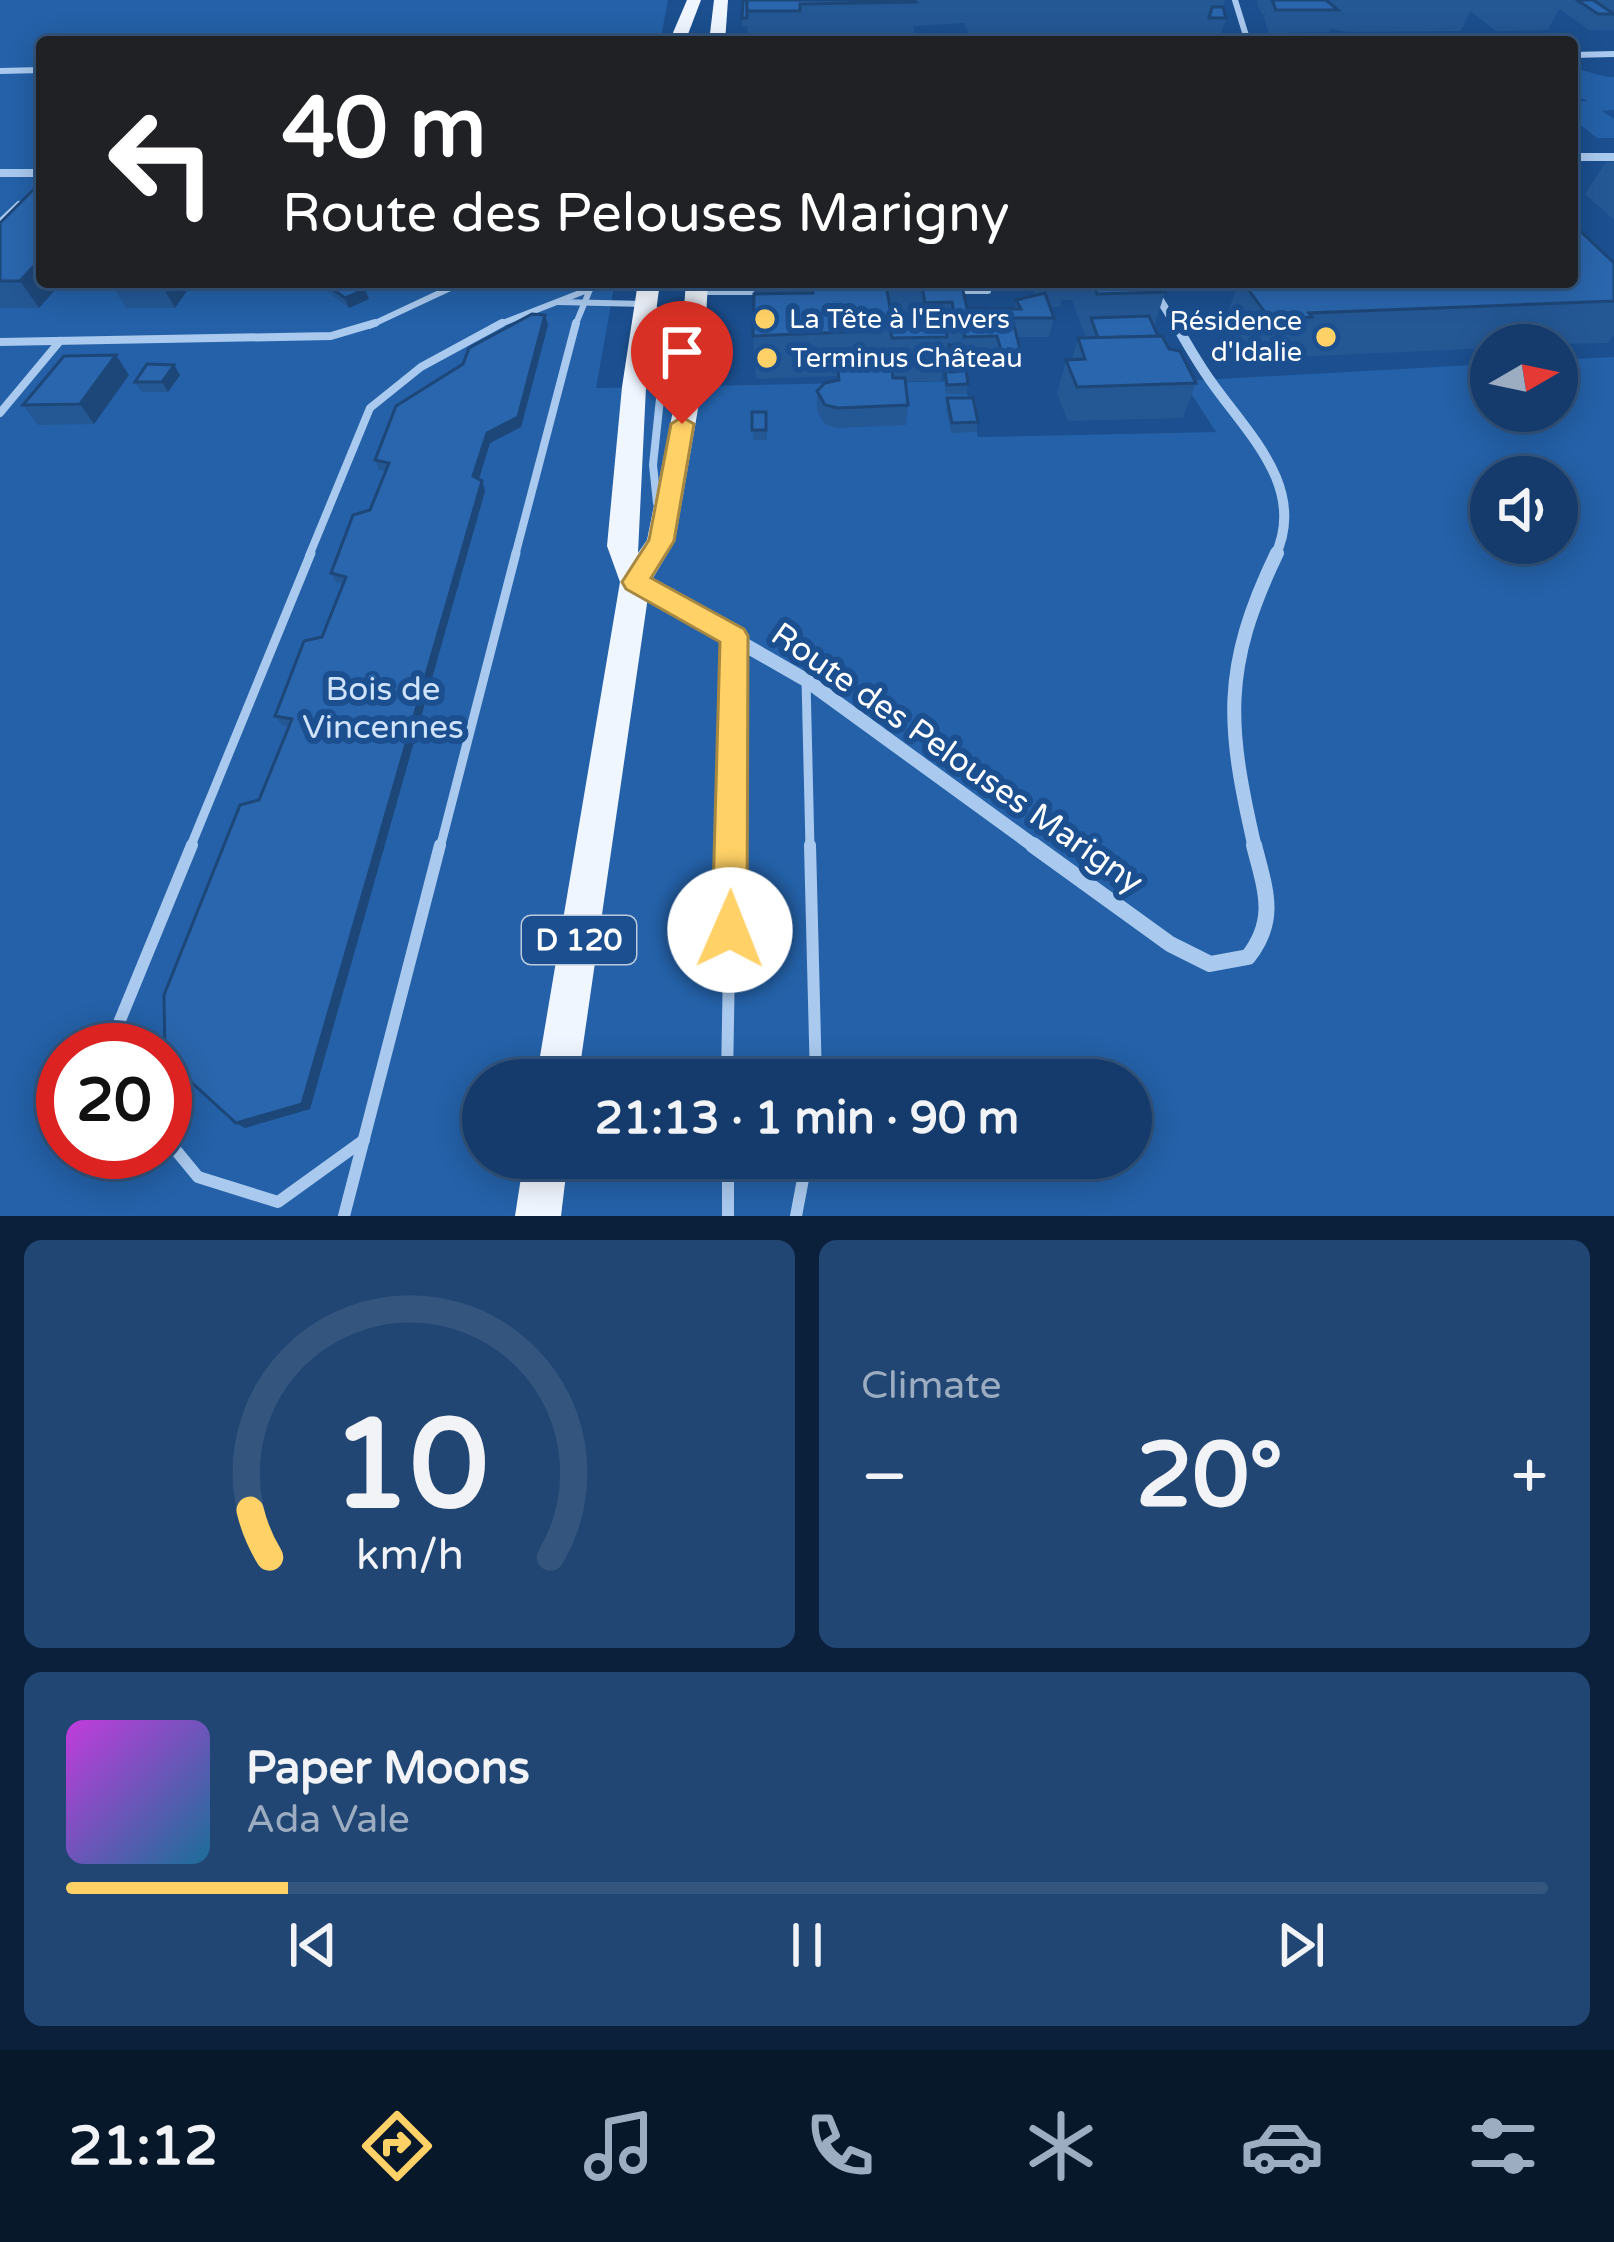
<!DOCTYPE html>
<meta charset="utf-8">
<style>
:root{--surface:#143b6b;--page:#214673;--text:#f1f3f6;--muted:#9dadc1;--line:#33557e;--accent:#ffd166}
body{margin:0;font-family:"Varela Round",sans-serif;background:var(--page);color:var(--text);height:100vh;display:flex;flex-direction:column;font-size:45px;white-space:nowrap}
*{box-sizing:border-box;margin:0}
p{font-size:39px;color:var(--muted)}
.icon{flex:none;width:66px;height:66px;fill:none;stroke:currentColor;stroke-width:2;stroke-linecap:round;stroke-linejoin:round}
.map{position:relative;height:1216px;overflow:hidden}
.drawer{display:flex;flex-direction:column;gap:24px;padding:24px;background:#0b203b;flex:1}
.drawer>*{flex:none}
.hud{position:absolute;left:36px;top:36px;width:1542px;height:252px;border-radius:12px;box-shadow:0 6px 30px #0003,0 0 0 3px var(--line);background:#202124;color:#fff;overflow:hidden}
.needle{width:78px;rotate:81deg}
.controls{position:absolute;left:1470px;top:324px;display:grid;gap:24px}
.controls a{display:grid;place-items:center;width:108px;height:108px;border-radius:50%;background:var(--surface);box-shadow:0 6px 30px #0003,0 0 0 3px var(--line);font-size:60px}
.speed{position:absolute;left:36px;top:1023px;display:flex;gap:24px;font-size:60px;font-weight:700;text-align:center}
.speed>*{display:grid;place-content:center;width:156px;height:156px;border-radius:50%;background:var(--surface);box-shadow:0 6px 30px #0003,0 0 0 3px var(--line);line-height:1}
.speed .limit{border:18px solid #d22;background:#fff;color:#111}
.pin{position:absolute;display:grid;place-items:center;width:102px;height:102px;color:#fff;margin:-123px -51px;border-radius:50% 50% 50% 0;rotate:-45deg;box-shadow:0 0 12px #0007}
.pin .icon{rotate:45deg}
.me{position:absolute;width:132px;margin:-66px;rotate:1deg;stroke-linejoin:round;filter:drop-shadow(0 0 9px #0008)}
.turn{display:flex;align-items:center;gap:42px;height:252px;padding:0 48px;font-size:54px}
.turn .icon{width:156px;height:156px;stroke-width:2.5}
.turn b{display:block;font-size:84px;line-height:102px}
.big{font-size:90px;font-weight:800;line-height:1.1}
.drawer .card{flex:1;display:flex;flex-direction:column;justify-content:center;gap:18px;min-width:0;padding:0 42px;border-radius:18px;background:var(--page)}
.drawer .dial{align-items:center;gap:0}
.dial svg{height:312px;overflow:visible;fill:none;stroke:var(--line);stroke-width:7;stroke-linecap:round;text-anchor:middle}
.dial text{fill:var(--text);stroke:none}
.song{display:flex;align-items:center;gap:36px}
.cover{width:144px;height:144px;border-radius:18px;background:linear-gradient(135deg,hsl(290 70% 55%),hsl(200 70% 35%))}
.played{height:12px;border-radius:6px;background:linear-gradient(90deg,var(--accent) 15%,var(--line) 15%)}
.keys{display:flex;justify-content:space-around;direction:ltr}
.heat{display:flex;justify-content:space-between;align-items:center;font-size:66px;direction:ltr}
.drawer .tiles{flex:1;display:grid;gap:24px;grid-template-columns:1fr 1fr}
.card:last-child{grid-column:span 2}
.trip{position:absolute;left:462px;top:1059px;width:690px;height:120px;border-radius:60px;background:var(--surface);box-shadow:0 6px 30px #0003,0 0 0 3px var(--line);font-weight:800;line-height:120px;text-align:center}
.tabs{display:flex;height:192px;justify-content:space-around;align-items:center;background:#08182b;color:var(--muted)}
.tabs .icon{width:84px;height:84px}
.tabs .selected{color:var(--accent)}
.tabs b{font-size:54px;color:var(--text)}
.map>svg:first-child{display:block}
</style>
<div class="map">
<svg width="1614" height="1216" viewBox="0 0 1614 1216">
<rect width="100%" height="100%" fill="#1b4f8f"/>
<g fill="#2461a8" fill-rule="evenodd">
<path d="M0 0H668L660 42H42V282H615L596 388 964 381 978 437 1216 432 1183 381 1491 364V411H1557V360L1614 357V1216H0ZM1491 477H1557V543H1491ZM63 1050H165V1152H63ZM483 1080H1131V1158H483Z"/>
<path d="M1572 69C1587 69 1597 77 1614 77V110L1602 111 1614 119V138H1597L1572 118V102L1588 101 1572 94Z"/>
</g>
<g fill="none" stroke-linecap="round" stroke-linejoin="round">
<g stroke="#a9c9ee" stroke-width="6">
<polyline points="0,222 19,204"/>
<polyline points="954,291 988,291"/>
<polyline points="696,292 763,292"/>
<polyline points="558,302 646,304 669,317 668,326"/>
<polyline points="369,326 463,282"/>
<polyline points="495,326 608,282"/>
<polyline points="575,326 593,282"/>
</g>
<g stroke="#a9c9ee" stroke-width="8">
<polyline points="0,342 331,336 375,323"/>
<polyline points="0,413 60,341"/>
<polyline points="657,503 653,465 668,323"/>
<polyline points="309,556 370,408 421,367 502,323"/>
<polyline points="515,556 576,323"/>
</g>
<g stroke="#a9c9ee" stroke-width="9">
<polyline points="806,680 810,848"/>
<polyline points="190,848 311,553"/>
<polyline points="440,848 516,553"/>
<polyline points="731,848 734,636"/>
</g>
<g stroke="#a9c9ee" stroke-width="12">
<polyline points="810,845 816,1080"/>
<polyline points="122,1050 116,1030 192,845"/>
<polyline points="727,1080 731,845"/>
<polyline points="165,1137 198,1177 278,1202 364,1140"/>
<polyline points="728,1158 728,1216"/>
<polyline points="344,1216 440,845"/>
<polyline points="796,1216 807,1158"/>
</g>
<polyline stroke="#a9c9ee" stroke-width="6" points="1235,0 1248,42"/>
<polyline stroke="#a9c9ee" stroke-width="8" points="1149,282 1176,326"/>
<path stroke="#a9c9ee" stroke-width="10" d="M1175 323C1186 342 1197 362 1210 380 1246 432 1308 487 1275 556"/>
<g stroke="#a9c9ee" stroke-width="14">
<polyline points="637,583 806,680 1037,848"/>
<path d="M1255 848C1227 726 1221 669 1277 553"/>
</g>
<path stroke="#a9c9ee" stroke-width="16" d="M1033 845 1170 944 1210 964 1248 957C1278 919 1265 889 1254 845"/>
<g fill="#a9c9ee" fill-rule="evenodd">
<polygon points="1614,51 1614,57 1572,58 1572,52"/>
<polygon points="42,67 42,73 0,74 0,68"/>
<rect x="1572" y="153" width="42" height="8"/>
<rect x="0" y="169" width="42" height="8"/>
</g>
<g fill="#f0f6ff" fill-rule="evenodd">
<polygon points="687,0 701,0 685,42 669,42"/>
<polygon points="714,0 728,0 725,42 709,42"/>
<polygon points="638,282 660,282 646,387 638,553 647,540 678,386 686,282 708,282 702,386 675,541 650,583 578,1080 536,1080 620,582 607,546 622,387"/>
<polygon points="524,1158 568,1158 561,1216 515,1216"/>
</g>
</g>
<g fill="#245895" fill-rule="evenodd">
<polygon points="743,0 1225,0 1223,7 1226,18 1221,34 970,36 964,23 914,26 914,38 748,42 747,26 742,26"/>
<polygon points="1256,0 1614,0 1614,30 1589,30 1559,9 1548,30 1496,31 1470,11 1461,31 1349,32 1330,29 1329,32 1269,33 1264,19 1265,14 1262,15"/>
<polygon points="1606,162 1614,162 1614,220 1585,194"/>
<polygon points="0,223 42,282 62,282 39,308 0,308"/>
<polygon points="1614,263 1614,335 1608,343 1491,345 1491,348 1294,357 1292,360 1253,364 1224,322 1239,282 1572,282"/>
<polygon points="193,282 175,308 126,308 114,289"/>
<polygon points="300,282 354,282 369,299 349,308 324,289 303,289"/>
<path d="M754 282H961L967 308 1015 309 1016 300 1035 296 1031 282H1159L1165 292 1154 327 1158 336 1196 383 1183 418 1068 421 1057 394 1066 360H1072L1078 338H1086L1072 300H1062L1060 307H1050L1054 318 1049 337H1017L1021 353 1017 372 997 370 994 355 964 356 968 384 966 394H946L944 382 945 372H951L946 346 941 381H905L908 405 906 425 837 428 825 424 817 411V391L838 380V376L756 379 753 336ZM870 363H885L886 370H869Z"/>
<polygon points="545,315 548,325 521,427 490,443 479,479 482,481 485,491 310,1109 245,1128 259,800 289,727 282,725 275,716 322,637 343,584 336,582 331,573 370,510 386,471 379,470 375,460"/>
<polygon points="174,365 180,375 168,392 142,392 135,382"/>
<polygon points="129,375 94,424 38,425 23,405"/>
<polygon points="947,398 978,422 976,432 951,433 946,408"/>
<polygon points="752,412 766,412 767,440 753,440"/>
</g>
<g fill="#1d4779">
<polygon points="42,257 42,282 62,282 39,308 20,281"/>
<polygon points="169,282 193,282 175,308 164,289"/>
<polygon points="365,289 369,299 349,308 345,298"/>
<polygon points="545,315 548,325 521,427 490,443 477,485 473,476 487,433"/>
<polygon points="116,355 129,375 94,424 80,404"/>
<polygon points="174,365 180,375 168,392 162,382"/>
<polygon points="482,481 485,491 310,1109 245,1128 236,1123"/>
</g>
<g fill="#2a66ad" stroke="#1d4779" stroke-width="3">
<polygon points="743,0 747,0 747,18 742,18"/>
<polygon points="747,0 915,0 916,2 800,4 800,11 747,11"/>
<polygon points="1272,0 1326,0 1338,10 1276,10"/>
<polygon points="1577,0 1593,0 1614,14 1598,14"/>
<polygon points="1212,7 1223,7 1226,18 1209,18"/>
<polygon points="42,181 42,257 20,281 0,281 0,223"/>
<polygon points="1572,227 1576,227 1614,263 1614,301 1309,313 1312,317 1271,321 1243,282 1572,282"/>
<polygon points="120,282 169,282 164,289 114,289"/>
<polygon points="323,282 354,282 365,289 345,298"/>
<polygon points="754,282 961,282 968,312 954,312 952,302 925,303 922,286 886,285 892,319 913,319 915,330 946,329 947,337 892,338 888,319 870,320 872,331 753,336 754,294 813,293 812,288 754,289"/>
<polygon points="1092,282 1159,282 1165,292 1097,294"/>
<polygon points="1045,293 1054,318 1012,318 1021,353 1001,350 997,336 964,337 967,308 1021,309 1016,300"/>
<polygon points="532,314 545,315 518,417 487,433 473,476 482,481 302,1104 236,1123 165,1058 164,995 240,805 259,800 292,719 275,716 304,641 322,637 346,577 331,573 353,515 370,510 389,463 375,460 396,406 463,364 469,348"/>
<polygon points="1149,316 1158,336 1098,338 1091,318"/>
<polygon points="1162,336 1169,349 1180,351 1196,383 1077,387 1066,360 1085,359 1078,338"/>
<polygon points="949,345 963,346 968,384 947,385 945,372 955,372"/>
<polygon points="116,355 80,404 23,405 64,356"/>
<polygon points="147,364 174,365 162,382 135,382"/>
<polygon points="892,369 893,378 905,378 908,405 838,408 825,405 817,391 825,383 839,380 838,370"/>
<polygon points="947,398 973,398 978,422 952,423"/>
<rect x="752" y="412" width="14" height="18"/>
</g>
<polygon fill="#ffd166" stroke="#a68842" stroke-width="3" points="682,417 694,424 674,541 651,578 744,629 748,636 747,930 742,942 730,947 717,942 712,930 720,642 626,589 622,582 649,540 671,424"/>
<g fill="#ffd166" stroke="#1b4f8f" stroke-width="4.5">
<circle cx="765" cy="319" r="12"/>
<circle cx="1326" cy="337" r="12"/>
<circle cx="767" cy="358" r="12"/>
</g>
<g text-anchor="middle" stroke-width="12" stroke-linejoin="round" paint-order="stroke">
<g font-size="27" fill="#fff" stroke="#1b4f8f" text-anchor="start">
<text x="789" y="328">La Tête à l'Envers</text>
<text x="1302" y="330" text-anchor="end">Résidence<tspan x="1302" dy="31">d'Idalie</tspan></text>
<text x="791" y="367">Terminus Château</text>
</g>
<rect fill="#1b4f8f" stroke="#bbcadd" stroke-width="3" x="522" y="916" width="114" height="48" rx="9"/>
<g font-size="30" font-weight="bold" fill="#fff">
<text x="579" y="950">D 120</text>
</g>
<g font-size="33" fill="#cfe3fa" stroke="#1b4f8f">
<text x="383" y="700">Bois de<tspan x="383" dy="38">Vincennes</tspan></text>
</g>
<g font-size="33" fill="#fff" stroke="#1b4f8f">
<text transform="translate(958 757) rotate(35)" y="12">Route des Pelouses Marigny</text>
</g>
</g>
</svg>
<div class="controls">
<a><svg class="needle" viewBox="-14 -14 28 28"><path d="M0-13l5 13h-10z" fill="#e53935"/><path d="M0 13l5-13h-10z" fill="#9dadc1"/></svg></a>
<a><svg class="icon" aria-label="sound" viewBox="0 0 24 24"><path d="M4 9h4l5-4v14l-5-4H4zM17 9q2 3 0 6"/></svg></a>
</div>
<div class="speed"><div class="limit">20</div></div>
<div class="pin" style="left:682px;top:424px;background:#d93025"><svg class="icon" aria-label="arrive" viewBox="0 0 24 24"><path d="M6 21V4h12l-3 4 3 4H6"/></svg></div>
<svg class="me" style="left:730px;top:930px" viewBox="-20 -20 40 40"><circle r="19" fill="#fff"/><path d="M0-13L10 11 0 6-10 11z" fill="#ffd166"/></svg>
<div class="trip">21:13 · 1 min · 90 m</div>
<div class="hud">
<div class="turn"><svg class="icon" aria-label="left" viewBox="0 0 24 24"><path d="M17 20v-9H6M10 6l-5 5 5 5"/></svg><div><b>40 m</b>Route des Pelouses Marigny</div></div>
</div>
</div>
<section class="drawer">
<div class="tiles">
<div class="card dial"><svg viewBox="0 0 100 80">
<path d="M14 69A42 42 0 1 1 86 69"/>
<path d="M14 69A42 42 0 0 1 9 57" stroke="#ffd166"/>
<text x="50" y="56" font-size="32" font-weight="700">10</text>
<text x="50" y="72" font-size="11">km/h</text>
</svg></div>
<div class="card"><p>Climate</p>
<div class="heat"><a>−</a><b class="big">20°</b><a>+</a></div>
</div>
<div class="card">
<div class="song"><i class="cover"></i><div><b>Paper Moons</b><p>Ada Vale</p></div></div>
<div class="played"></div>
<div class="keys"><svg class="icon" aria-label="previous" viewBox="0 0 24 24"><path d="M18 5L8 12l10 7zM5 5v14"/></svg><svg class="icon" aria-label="pause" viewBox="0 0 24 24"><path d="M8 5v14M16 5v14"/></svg><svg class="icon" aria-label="next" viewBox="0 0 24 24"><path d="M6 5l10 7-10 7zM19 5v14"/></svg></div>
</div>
</div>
</section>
<nav class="tabs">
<b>21:12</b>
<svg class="icon selected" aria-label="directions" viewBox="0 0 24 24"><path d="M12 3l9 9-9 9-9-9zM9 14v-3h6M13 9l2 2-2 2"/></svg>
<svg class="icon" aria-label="music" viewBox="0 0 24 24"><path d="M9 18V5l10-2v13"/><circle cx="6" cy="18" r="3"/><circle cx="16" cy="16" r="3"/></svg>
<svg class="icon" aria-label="phone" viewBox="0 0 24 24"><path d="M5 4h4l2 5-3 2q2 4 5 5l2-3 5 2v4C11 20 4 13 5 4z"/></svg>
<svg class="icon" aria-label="climate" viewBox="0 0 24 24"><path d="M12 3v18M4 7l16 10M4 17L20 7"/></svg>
<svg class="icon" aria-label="car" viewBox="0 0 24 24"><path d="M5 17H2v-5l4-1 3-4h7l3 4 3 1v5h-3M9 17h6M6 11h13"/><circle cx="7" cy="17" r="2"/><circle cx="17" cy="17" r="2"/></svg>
<svg class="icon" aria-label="filters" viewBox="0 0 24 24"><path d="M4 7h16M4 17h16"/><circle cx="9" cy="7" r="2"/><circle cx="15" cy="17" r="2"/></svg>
</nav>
